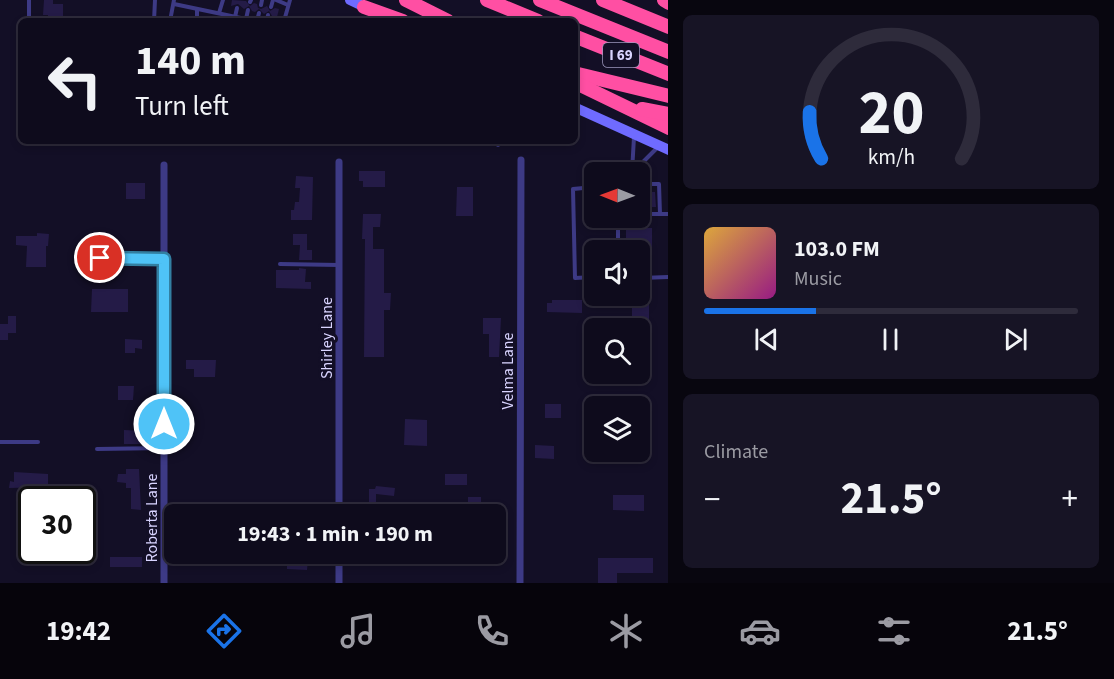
<!DOCTYPE html>
<meta charset="utf-8">
<style>
:root{--surface:#0e0b1c;--page:#171425;--text:#f1f3f6;--muted:#9b9ba3;--line:#2e2b3b;--accent:#1a73e8}
body{margin:0;font-family:"Source Sans 3",sans-serif;background:var(--page);color:var(--text);height:100vh;display:flex;flex-direction:column;font-size:22px;white-space:nowrap}
*{box-sizing:border-box;margin:0}
p{font-size:20px;color:var(--muted)}
.icon{flex:none;width:33px;height:33px;fill:none;stroke:currentColor;stroke-width:2;stroke-linecap:round;stroke-linejoin:round}
.map{position:relative;flex:1;overflow:hidden}
.side{display:flex;flex-direction:column;gap:15px;padding:15px;background:#08060f;width:446px}
.side>*{flex:none}
.top-card{position:absolute;left:18px;top:18px;width:560px;height:126px;border-radius:9px;box-shadow:0 3px 9px #0003,0 0 0 2px var(--line);background:#0e0b1c;color:var(--text);overflow:hidden}
.needle{width:39px;rotate:271deg}
.fabs{position:absolute;left:584px;top:162px;display:grid;gap:12px}
.fabs a{display:grid;place-items:center;width:66px;height:66px;border-radius:9px;background:var(--surface);box-shadow:0 3px 9px #0003,0 0 0 2px var(--line);font-size:30px}
.speed{position:absolute;left:18px;top:486px;display:flex;gap:12px;font-size:30px;font-weight:700;text-align:center}
.speed>*{display:grid;place-content:center;width:78px;height:78px;border-radius:50%;background:var(--surface);box-shadow:0 3px 9px #0003,0 0 0 2px var(--line);line-height:1}
.speed .limit{border:3px solid #111;border-radius:9px;background:#fff;color:#111}
.pin{position:absolute;display:grid;place-items:center;width:51px;height:51px;color:#fff;margin:-26px;border:3px solid #fff;border-radius:50%;box-shadow:0 2px 6px #0007}
.me{position:absolute;width:66px;margin:-33px;rotate:0deg;stroke-linejoin:round;filter:drop-shadow(0 0 4px #0008)}
.turn{display:flex;align-items:center;gap:21px;height:126px;padding:0 18px;font-size:27px}
.turn .icon{width:78px;height:78px;stroke-width:2.5}
.turn b{display:block;font-size:42px;line-height:51px}
.big{font-size:45px;font-weight:700;line-height:1.1}
.side .card{flex:1;display:flex;flex-direction:column;justify-content:center;gap:9px;min-width:0;padding:0 21px;border-radius:9px;background:var(--page)}
.side .dial{align-items:center;gap:0}
.dial svg{height:156px;overflow:visible;fill:none;stroke:var(--line);stroke-width:7;stroke-linecap:round;text-anchor:middle}
.dial text{fill:var(--text);stroke:none}
.song{display:flex;align-items:center;gap:18px}
.cover{width:72px;height:72px;border-radius:9px;background:linear-gradient(135deg,hsl(40 70% 55%),hsl(310 70% 35%))}
.played{height:6px;border-radius:3px;background:linear-gradient(90deg,var(--accent) 30%,var(--line) 30%)}
.keys{display:flex;justify-content:space-around;direction:ltr}
.heat{display:flex;justify-content:space-between;align-items:center;font-size:33px;direction:ltr}
.trip{position:absolute;left:164px;top:504px;width:342px;height:60px;border-radius:9px;background:var(--surface);box-shadow:0 3px 9px #0003,0 0 0 2px var(--line);font-weight:700;line-height:60px;text-align:center}
.dock{display:flex;height:96px;justify-content:space-around;align-items:center;background:#06040b;color:var(--muted)}
.dock .icon{width:42px;height:42px}
.dock .active{color:var(--accent)}
.dock b{font-size:27px;color:var(--text)}
main{display:flex;flex:1;min-height:0}
.map>svg:first-child{display:block}
</style>
<main>
<div class="map">
<svg width="669" height="583" viewBox="0 0 669 583">
<rect width="100%" height="100%" fill="#130f26"/>
<g fill="#241b47">
<polygon points="44,0 53,0 53,4 63,4 63,21 48,21 48,15 43,15"/>
<polygon points="232,0 246,1 250,6 254,3 257,4 258,8 261,9 267,6 270,11 275,8 279,9 277,17 272,16 269,11 264,14 259,9 255,12 252,11 249,6 244,9 238,4 231,6"/>
<polygon points="359,171 385,171 385,187 363,187 363,181 359,181"/>
<polygon points="296,176 313,177 312,220 291,220 291,210 294,210 295,202 299,202 300,188 295,188"/>
<rect x="126" y="183" width="19" height="16"/>
<polygon points="457,187 473,187 473,216 456,216"/>
<polygon points="639,192 655,192 656,207 651,207 646,203 643,207 639,207"/>
<polygon points="363,214 381,214 380,227 373,227 373,249 384,249 384,293 391,293 390,310 384,310 384,357 364,357 365,239 362,239"/>
<polygon points="626,228 652,228 652,254 639,253 639,250 626,250"/>
<polygon points="37,233 49,234 48,246 46,246 46,267 26,267 27,246 16,245 16,236 37,236"/>
<polygon points="293,234 307,234 307,250 312,250 312,260 299,260 300,245 293,245"/>
<polygon points="299,268 306,269 305,282 311,282 311,289 276,288 276,270 299,270"/>
<polygon points="92,289 128,289 128,312 91,312"/>
<polygon points="632,297 649,298 649,325 632,325"/>
<polygon points="552,300 582,300 582,313 547,312 547,303 552,303"/>
<polygon points="8,316 16,316 16,333 8,333 8,340 0,340 0,324 8,324"/>
<polygon points="483,318 501,318 499,357 489,357 489,334 483,334"/>
<polygon points="125,339 142,340 142,349 135,348 135,353 125,353"/>
<polygon points="186,360 216,360 215,377 194,377 194,369 186,369"/>
<polygon points="118,386 134,386 133,400 118,400"/>
<rect x="545" y="404" width="16" height="14"/>
<polygon points="405,419 427,420 427,446 404,445"/>
<polygon points="124,430 145,431 145,444 124,444"/>
<polygon points="535,445 554,446 554,459 535,458"/>
<polygon points="126,469 139,469 141,510 131,509 131,488 126,488 126,483 117,482 118,474 126,474"/>
<polygon points="14,472 48,474 48,487 9,488 10,481 14,482"/>
<rect x="445" y="474" width="22" height="11"/>
<polygon points="376,486 395,488 394,496 376,494 376,514 369,514 369,489 375,489"/>
<polygon points="613,495 644,495 644,511 613,510"/>
<rect x="468" y="497" width="13" height="15"/>
<polygon points="404,507 430,508 430,514 404,514"/>
<rect x="110" y="557" width="32" height="10"/>
<polygon points="287,558 308,559 307,570 287,569"/>
<polygon points="598,558 653,558 653,573 617,573 617,583 598,583"/>
</g>
<g fill="none" stroke-linecap="round" stroke-linejoin="round">
<g stroke="#3d3a85" stroke-width="4">
<polyline points="276,0 288,5"/>
<polyline points="250,2 251,0"/>
<polyline points="174,4 255,21"/>
<polyline points="261,5 262,0"/>
<polyline points="271,7 273,0"/>
<polyline points="219,13 223,0"/>
<polyline points="235,17 237,8"/>
<polyline points="246,19 248,10"/>
<polyline points="29,21 29,0"/>
<polyline points="154,21 155,0"/>
<polyline points="154,21 170,20"/>
<polyline points="170,21 174,0"/>
<polyline points="197,21 197,9"/>
<polyline points="257,21 259,13"/>
<polyline points="267,21 268,15"/>
<polyline points="284,21 290,0"/>
<polyline points="498,141 498,145"/>
<polyline points="632,172 634,137"/>
<polyline points="633,172 657,148"/>
<polyline points="639,184 659,184 660,214"/>
<polyline points="594,187 573,189 575,278 594,277"/>
<polyline points="647,207 647,214"/>
<polyline points="639,214 669,214"/>
<polyline points="618,218 618,250"/>
<polyline points="639,257 641,257 641,285 639,285"/>
<polyline points="280,264 339,265"/>
<polyline points="641,278 669,277"/>
<polyline points="100,280 100,258 164,259"/>
<polyline points="0,442 38,442"/>
<polyline points="97,449 164,448"/>
</g>
<g stroke="#3d3a85" stroke-width="7">
<polyline points="339,514 339,162"/>
<polyline points="339,554 339,583"/>
<polyline points="164,583 164,165"/>
<polyline points="520,583 521,160"/>
</g>
<g stroke="#6f6bff" stroke-width="10">
<polyline points="350,0 369,9"/>
<polyline points="574,107 669,150"/>
</g>
<g stroke="#ff4fa3" stroke-width="14">
<polyline points="406,0 448,21"/>
<polyline points="487,0 538,21"/>
<polyline points="540,0 669,52"/>
<polyline points="603,0 669,27"/>
<polyline points="664,0 669,3"/>
<polyline points="364,7 403,21"/>
<polyline points="574,36 669,74"/>
<polyline points="574,73 669,96"/>
<polyline points="574,82 669,128"/>
<polyline points="642,109 669,114"/>
</g>
</g>
<g fill="none" stroke-linecap="round" stroke-linejoin="round">
<g stroke="#337fa1" stroke-width="15">
<polyline id="route" points="100,258 164,259 164,424"/>
</g>
<use href="#route" stroke="#4fc3f7" stroke-width="10"/>
</g>
<g text-anchor="middle" stroke-width="6" stroke-linejoin="round" paint-order="stroke">
<rect fill="#130f26" stroke="#9e99be" stroke-width="1.5" x="603" y="43" width="36" height="24" rx="4.5"/>
<g font-size="15" font-weight="bold" fill="#d9d4ff">
<text x="621" y="60">I 69</text>
</g>
<g font-size="16" fill="#d9d4ff" stroke="#130f26">
<text transform="translate(326 338) rotate(-90)" y="6">Shirley Lane</text>
<text transform="translate(507 371) rotate(-90)" y="6">Velma Lane</text>
<text transform="translate(151 518) rotate(-90)" y="6">Roberta Lane</text>
</g>
</g>
</svg>
<div class="fabs">
<a><svg class="needle" viewBox="-14 -14 28 28"><path d="M0-13l5 13h-10z" fill="#e53935"/><path d="M0 13l5-13h-10z" fill="#9b9ba3"/></svg></a>
<a><svg class="icon" aria-label="sound" viewBox="0 0 24 24"><path d="M4 9h4l5-4v14l-5-4H4zM17 9q2 3 0 6"/></svg></a>
<a><svg class="icon" aria-label="search" viewBox="0 0 24 24"><circle cx="10" cy="10" r="6"/><path d="M15 15l6 6"/></svg></a>
<a><svg class="icon" aria-label="layers" viewBox="0 0 24 24"><path d="M12 4l9 5-9 5-9-5zM3 14l9 5 9-5"/></svg></a>
</div>
<div class="speed"><div class="limit">30</div></div>
<div class="pin" style="left:100px;top:258px;background:#d93025"><svg class="icon" aria-label="arrive" viewBox="0 0 24 24"><path d="M6 21V4h12l-3 4 3 4H6"/></svg></div>
<svg class="me" style="left:164px;top:424px" viewBox="-20 -20 40 40"><circle r="17" fill="#4fc3f7" stroke="#fff" stroke-width="3"/><path d="M0-11L8 9 0 5-8 9z" fill="#fff"/></svg>
<div class="trip">19:43 · 1 min · 190 m</div>
<div class="top-card">
<div class="turn"><svg class="icon" aria-label="left" viewBox="0 0 24 24"><path d="M17 20v-9H6M10 6l-5 5 5 5"/></svg><div><b>140 m</b>Turn left</div></div>
</div>
</div>
<section class="side">
<div class="card dial"><svg viewBox="0 0 100 80">
<path d="M14 69A42 42 0 1 1 86 69"/>
<path d="M14 69A42 42 0 0 1 8 45" stroke="#1a73e8"/>
<text x="50" y="56" font-size="32" font-weight="700">20</text>
<text x="50" y="72" font-size="11">km/h</text>
</svg></div>
<div class="card">
<div class="song"><i class="cover"></i><div><b>103.0 FM</b><p>Music</p></div></div>
<div class="played"></div>
<div class="keys"><svg class="icon" aria-label="previous" viewBox="0 0 24 24"><path d="M18 5L8 12l10 7zM5 5v14"/></svg><svg class="icon" aria-label="pause" viewBox="0 0 24 24"><path d="M8 5v14M16 5v14"/></svg><svg class="icon" aria-label="next" viewBox="0 0 24 24"><path d="M6 5l10 7-10 7zM19 5v14"/></svg></div>
</div>
<div class="card"><p>Climate</p>
<div class="heat"><a>−</a><b class="big">21.5°</b><a>+</a></div>
</div>
</section>
</main>
<nav class="dock">
<b>19:42</b>
<svg class="icon active" aria-label="directions" viewBox="0 0 24 24"><path d="M12 3l9 9-9 9-9-9zM9 14v-3h6M13 9l2 2-2 2"/></svg>
<svg class="icon" aria-label="music" viewBox="0 0 24 24"><path d="M9 18V5l10-2v13"/><circle cx="6" cy="18" r="3"/><circle cx="16" cy="16" r="3"/></svg>
<svg class="icon" aria-label="phone" viewBox="0 0 24 24"><path d="M5 4h4l2 5-3 2q2 4 5 5l2-3 5 2v4C11 20 4 13 5 4z"/></svg>
<svg class="icon" aria-label="climate" viewBox="0 0 24 24"><path d="M12 3v18M4 7l16 10M4 17L20 7"/></svg>
<svg class="icon" aria-label="car" viewBox="0 0 24 24"><path d="M5 17H2v-5l4-1 3-4h7l3 4 3 1v5h-3M9 17h6M6 11h13"/><circle cx="7" cy="17" r="2"/><circle cx="17" cy="17" r="2"/></svg>
<svg class="icon" aria-label="filters" viewBox="0 0 24 24"><path d="M4 7h16M4 17h16"/><circle cx="9" cy="7" r="2"/><circle cx="15" cy="17" r="2"/></svg>
<b>21.5°</b>
</nav>
